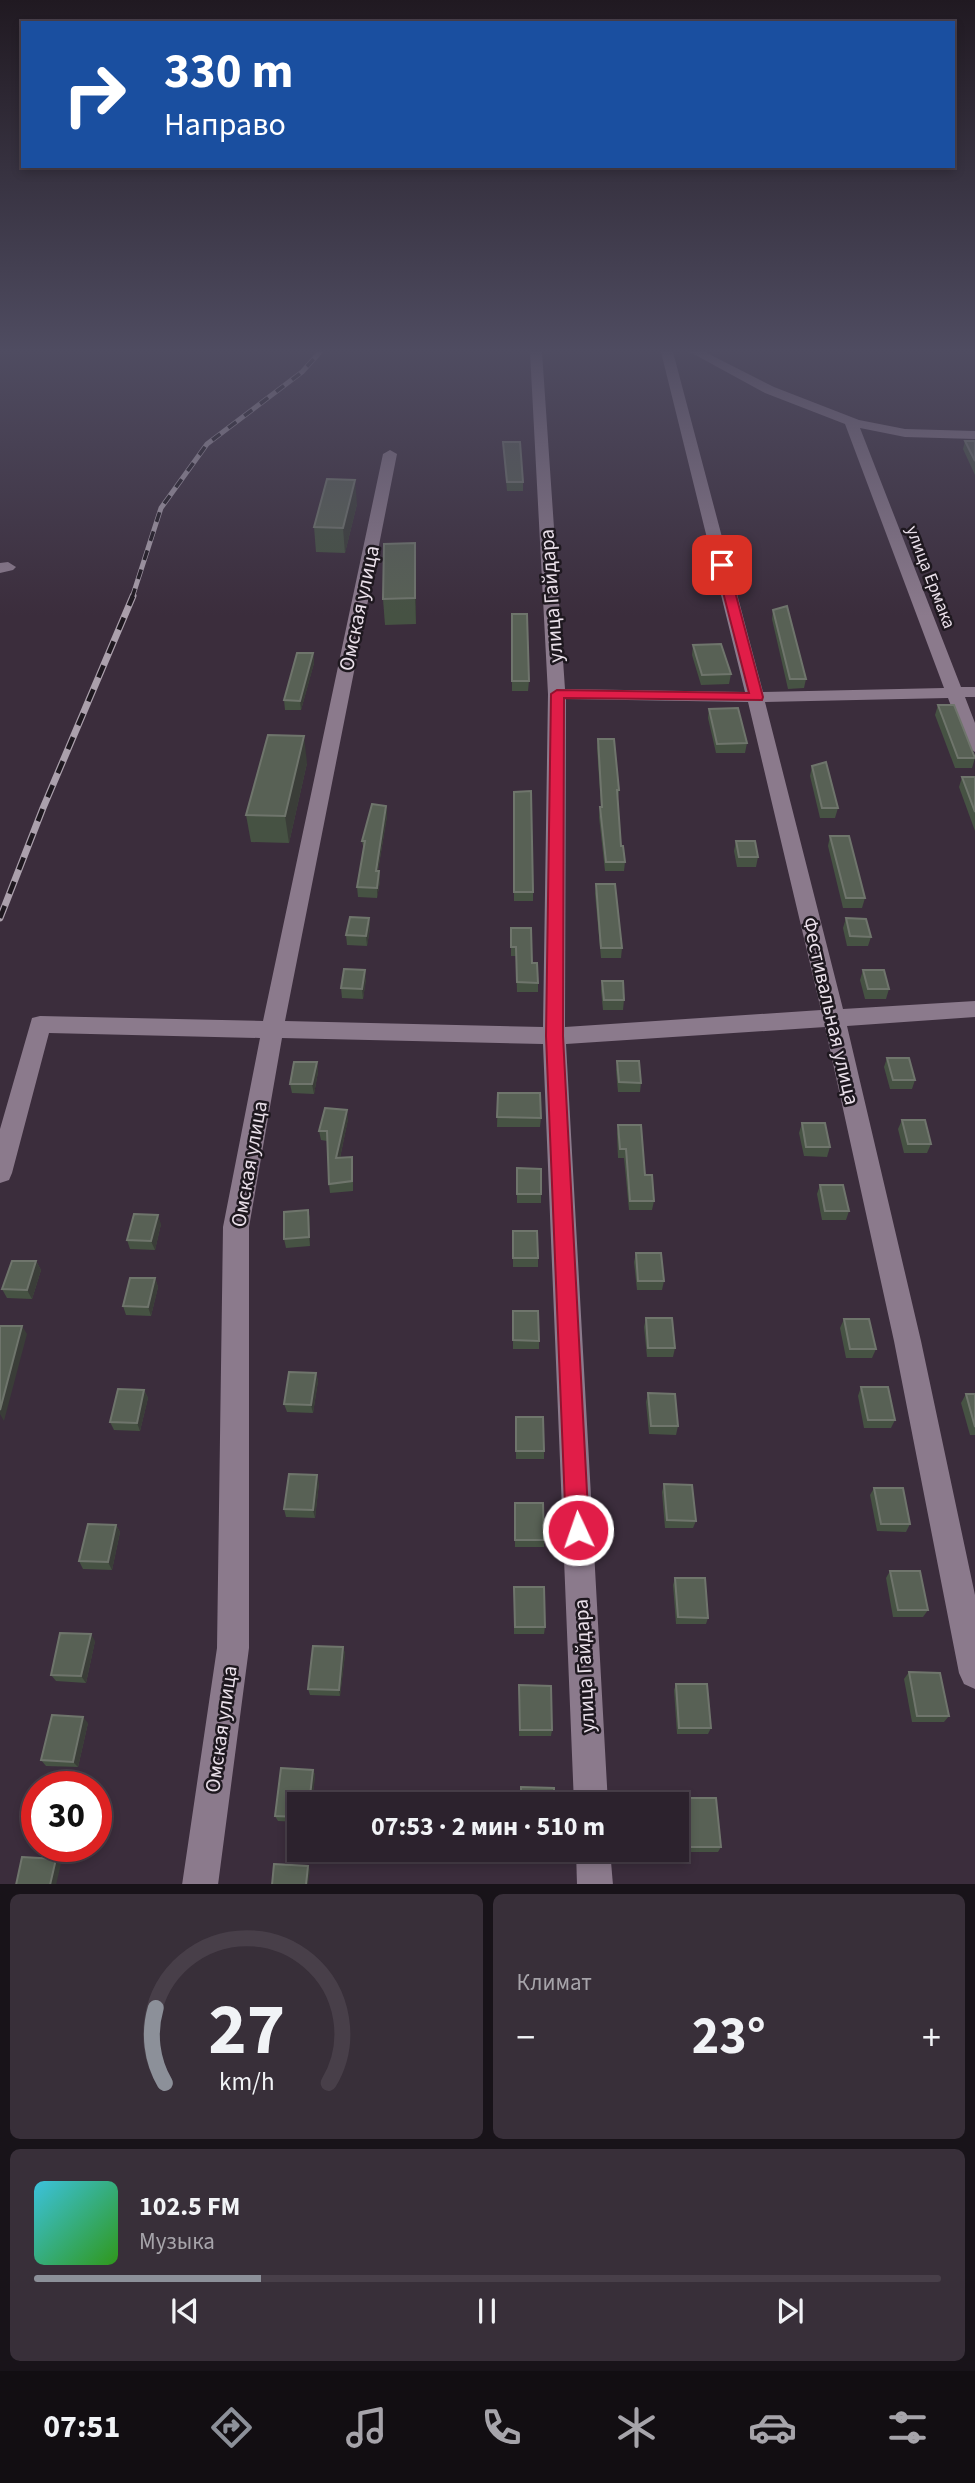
<!DOCTYPE html>
<html lang="ru">
<meta charset="utf-8">
<style>
:root{--surface:#2c222d;--page:#382f39;--text:#f1f3f6;--muted:#a6a4aa;--line:#483f49;--accent:#8c9099}
body{margin:0;font-family:"Source Sans 3",sans-serif;background:var(--page);color:var(--text);height:100vh;display:flex;flex-direction:column;font-size:26px;white-space:nowrap}
*{box-sizing:border-box;margin:0}
p{font-size:23px;color:var(--muted)}
.icon{flex:none;width:38px;height:38px;fill:none;stroke:currentColor;stroke-width:2;stroke-linecap:round;stroke-linejoin:round}
.map{position:relative;height:1884px;overflow:hidden}
.sheet{display:flex;flex-direction:column;gap:10px;padding:10px;background:#181319;flex:1}
.sheet>*{flex:none}
.guide{position:absolute;left:21px;top:21px;width:934px;height:147px;border-radius:0px;box-shadow:0 4px 10px #0003,0 0 0 2px var(--line);background:#1a4fa0;color:#fff;overflow:hidden}
.speed{position:absolute;left:21px;top:1771px;display:flex;gap:14px;font-size:35px;font-weight:700;text-align:center}
.speed>*{display:grid;place-content:center;width:91px;height:91px;border-radius:50%;background:var(--surface);box-shadow:0 4px 10px #0003,0 0 0 2px var(--line);line-height:1}
.speed .limit{border:10px solid #d22;background:#fff;color:#111}
.pin{position:absolute;display:grid;place-items:center;width:60px;height:60px;color:#fff;margin:-30px;border-radius:14px;box-shadow:0 4px 10px #0006}
.me{position:absolute;width:77px;margin:-38px;rotate:357deg;stroke-linejoin:round;filter:drop-shadow(0 0 5px #0008)}
.turn{display:flex;align-items:center;gap:24px;height:147px;padding:0 28px;font-size:32px}
.turn .icon{width:91px;height:91px;stroke-width:2.5}
.turn b{display:block;font-size:49px;line-height:60px}
.big{font-size:52px;font-weight:700;line-height:1.1}
.sheet .tile{flex:1;display:flex;flex-direction:column;justify-content:center;gap:10px;min-width:0;padding:0 24px;border-radius:10px;background:var(--page)}
.sheet .dial{align-items:center;gap:0}
.dial svg{height:182px;overflow:visible;fill:none;stroke:var(--line);stroke-width:7;stroke-linecap:round;text-anchor:middle}
.dial text{fill:var(--text);stroke:none}
.song{display:flex;align-items:center;gap:21px}
.cover{width:84px;height:84px;border-radius:10px;background:linear-gradient(135deg,hsl(190 70% 55%),hsl(110 70% 35%))}
.played{height:7px;border-radius:4px;background:linear-gradient(90deg,var(--accent) 25%,var(--line) 25%)}
.keys{display:flex;justify-content:space-around;direction:ltr}
.heat{display:flex;justify-content:space-between;align-items:center;font-size:38px;direction:ltr}
.sheet .tiles{flex:1;display:grid;gap:10px;grid-template-columns:1fr 1fr}
.tile:last-child{grid-column:span 2}
.trip{position:absolute;left:287px;top:1792px;width:402px;height:70px;border-radius:0px;background:var(--surface);box-shadow:0 4px 10px #0003,0 0 0 2px var(--line);font-weight:700;line-height:70px;text-align:center}
.dock{display:flex;height:112px;justify-content:space-around;align-items:center;background:#120e12;color:var(--muted)}
.dock .icon{width:49px;height:49px}
.dock .selected{color:var(--accent)}
.dock b{font-size:32px;color:var(--text)}
.map>svg:first-child{display:block}
</style>
<div class="map">
<svg width="975" height="1885" viewBox="0 0 975 1885">
<rect width="100%" height="100%" fill="#3b2d3c"/>
<g fill="none" stroke-linecap="round" stroke-linejoin="round">
<g fill="#8b7a8c" fill-rule="evenodd">
<path d="M530 352H542L565 689 745 692 661 352H673L763 692 944 688 845 424 765 393 690 352H705L774 387 859 420 905 429 975 431V439L905 437 860 428 961 687H975V697H965L975 723V752L966 746 948 698 765 702 843 1009 975 1001V1017L847 1026 921 1341 975 1595V1689L964 1684 959 1673 894 1341 825 1027 566 1044 608 1804H574L543 1044 282 1038 249 1227V1648L218 1885H182L217 1648 223 1227 260 1038 49 1033 12 1173 9 1180 0 1183V1129L32 1018 40 1016 263 1021 383 454 390 450 397 454 285 1021 543 1027 548 694ZM566 699 748 702 821 1010 565 1027Z"/>
<polygon points="8,562 16,567 13,570 0,573 0,563"/>
<polygon points="576,1850 610,1850 613,1885 577,1885"/>
</g>
<g stroke="#aba0ac" stroke-width="5">
<polyline id="rail-far1" points="132,598 161,508 207,444 302,372 320,352"/>
</g>
<g stroke="#aba0ac" stroke-width="7">
<polyline id="rail" points="0,918 43,808 133,596"/>
</g>
<use href="#rail-far1" stroke="#1e181f" stroke-width="3.5" stroke-dasharray="10" stroke-linecap="butt"/>
<use href="#rail" stroke="#1e181f" stroke-width="4.5" stroke-dasharray="13" stroke-linecap="butt"/>
</g>
<g fill="#465243">
<polygon points="965,441 975,441 975,475 963,449"/>
<polygon points="503,442 523,482 523,491 507,491"/>
<polygon points="357,504 345,553 316,552 314,527"/>
<polygon points="416,568 416,624 385,625 383,599"/>
<polygon points="773,610 806,679 804,688 788,689 772,619"/>
<polygon points="512,614 529,681 528,691 512,691"/>
<polygon points="693,645 731,674 729,684 701,685 692,655"/>
<polygon points="313,653 314,663 301,710 285,710 284,700"/>
<polygon points="938,705 975,758 972,768 955,768 935,715"/>
<polygon points="709,709 747,743 745,753 716,753 708,718"/>
<polygon points="598,739 619,790 618,799 621,846 625,862 624,871 605,871 599,817 600,807 601,807 597,748"/>
<polygon points="307,763 289,843 251,842 246,815"/>
<polygon points="812,766 838,808 835,818 820,818 810,776"/>
<polygon points="962,777 975,777 975,831 959,787"/>
<polygon points="514,792 533,892 533,901 514,901"/>
<polygon points="386,806 387,816 378,871 379,871 380,881 377,898 358,897 357,887 364,851 362,841"/>
<polygon points="830,836 865,898 862,908 843,908 828,846"/>
<polygon points="736,841 758,857 756,867 737,867 734,851"/>
<polygon points="596,884 622,948 621,958 601,958 595,894"/>
<polygon points="369,918 370,928 367,946 347,945 346,935"/>
<polygon points="846,918 871,937 868,946 847,946 843,928"/>
<polygon points="511,928 532,963 538,983 538,992 517,992 516,956 511,956"/>
<polygon points="863,970 889,989 886,999 865,999 860,980"/>
<polygon points="366,979 363,999 342,998 341,988"/>
<polygon points="602,981 624,1000 623,1010 603,1010 601,990"/>
<polygon points="887,1058 915,1080 912,1089 890,1089 884,1067"/>
<polygon points="617,1061 641,1083 640,1092 618,1092 616,1070"/>
<polygon points="317,1062 318,1072 314,1094 292,1093 290,1084"/>
<polygon points="498,1093 541,1118 540,1127 497,1127"/>
<polygon points="348,1119 340,1158 353,1166 353,1191 330,1193 329,1184 327,1141 321,1140 319,1131"/>
<polygon points="902,1120 931,1144 927,1153 904,1153 898,1129"/>
<polygon points="802,1123 830,1147 827,1157 804,1156 799,1133"/>
<polygon points="618,1125 654,1201 652,1210 629,1210 624,1158 618,1158 617,1134"/>
<polygon points="517,1168 541,1194 541,1203 517,1203"/>
<polygon points="820,1185 849,1211 846,1220 822,1220 817,1194"/>
<polygon points="308,1210 310,1219 310,1246 286,1248 284,1239"/>
<polygon points="161,1224 155,1250 130,1249 127,1240"/>
<polygon points="513,1231 538,1258 538,1267 513,1267"/>
<polygon points="636,1253 664,1281 662,1290 637,1290 634,1262"/>
<polygon points="36,1261 41,1270 32,1299 7,1298 2,1289"/>
<polygon points="155,1278 158,1287 151,1316 126,1315 123,1306"/>
<polygon points="513,1311 539,1341 539,1349 513,1349"/>
<polygon points="646,1318 675,1348 673,1357 647,1357 644,1327"/>
<polygon points="844,1319 876,1349 872,1358 846,1358 840,1328"/>
<polygon points="316,1373 318,1381 313,1413 287,1412 284,1404"/>
<polygon points="861,1387 895,1420 891,1428 864,1428 858,1396"/>
<polygon points="144,1390 148,1398 140,1431 114,1430 110,1422"/>
<polygon points="648,1393 678,1426 676,1435 649,1434 646,1402"/>
<polygon points="966,1394 975,1394 975,1435 970,1435 961,1403"/>
<polygon points="516,1417 544,1451 544,1459 516,1459"/>
<polygon points="319,1483 315,1518 286,1517 284,1509"/>
<polygon points="664,1484 696,1521 693,1528 665,1528 662,1492"/>
<polygon points="874,1488 910,1524 906,1532 877,1531 870,1495"/>
<polygon points="515,1503 544,1540 544,1547 515,1547"/>
<polygon points="116,1525 120,1532 112,1570 83,1569 79,1561"/>
<polygon points="890,1571 928,1610 923,1617 893,1617 886,1578"/>
<polygon points="675,1578 708,1618 706,1624 676,1624 673,1585"/>
<polygon points="514,1587 545,1627 544,1634 514,1634"/>
<polygon points="95,1641 86,1683 56,1681 51,1675"/>
<polygon points="343,1647 345,1654 340,1696 310,1695 308,1689"/>
<polygon points="909,1672 949,1716 944,1722 912,1722 904,1679"/>
<polygon points="676,1684 711,1728 708,1734 677,1734 674,1690"/>
<polygon points="519,1692 552,1730 551,1736 519,1736"/>
<polygon points="88,1723 78,1767 46,1766 41,1760"/>
<polygon points="313,1770 315,1775 312,1804 299,1804 299,1822 278,1821 275,1816"/>
<polygon points="683,1798 721,1847 718,1852 685,1852 680,1803"/>
</g>
<g fill="#3a3d38">
<polygon points="355,480 357,504 345,553 343,528"/>
<polygon points="415,543 416,568 416,624 415,598"/>
<polygon points="313,653 314,663 301,710 300,701"/>
<polygon points="304,736 307,763 289,843 285,816"/>
<polygon points="386,806 387,816 376,881 376,871"/>
<polygon points="379,871 380,881 377,898 377,888"/>
<polygon points="369,918 370,928 367,946 366,936"/>
<polygon points="365,970 366,979 363,999 362,989"/>
<polygon points="317,1062 318,1072 314,1094 312,1084"/>
<polygon points="347,1110 348,1119 338,1167 336,1158"/>
<polygon points="308,1210 310,1219 310,1246 309,1237"/>
<polygon points="158,1215 161,1224 155,1250 151,1241"/>
<polygon points="36,1261 41,1270 32,1299 27,1290"/>
<polygon points="155,1278 158,1287 151,1316 148,1307"/>
<polygon points="22,1326 27,1334 4,1421 0,1414 0,1410"/>
<polygon points="316,1373 318,1381 313,1413 311,1405"/>
<polygon points="144,1390 148,1398 140,1431 137,1423"/>
<polygon points="317,1475 319,1483 315,1518 313,1510"/>
<polygon points="116,1525 120,1532 112,1570 108,1562"/>
<polygon points="91,1634 95,1641 86,1683 81,1676"/>
<polygon points="343,1647 345,1654 340,1696 339,1690"/>
<polygon points="83,1717 88,1723 78,1767 73,1762"/>
<polygon points="313,1770 315,1775 312,1804 309,1804"/>
<polygon points="56,1859 61,1864 56,1885 50,1885"/>
<polygon points="308,1866 310,1870 308,1885 306,1885"/>
</g>
<g fill="#586155" stroke="#6f756c" stroke-width="2">
<polygon points="965,441 975,441 975,461"/>
<polygon points="503,442 520,442 523,482 507,482"/>
<polygon points="327,479 355,480 343,528 314,527"/>
<polygon points="415,543 415,598 383,599 384,544"/>
<polygon points="787,606 806,679 790,679 773,610"/>
<polygon points="512,614 527,614 529,681 512,681"/>
<polygon points="721,644 731,674 702,675 693,645"/>
<polygon points="297,653 313,653 300,701 284,700"/>
<polygon points="938,705 954,705 975,758 958,758"/>
<polygon points="738,708 747,743 717,744 709,709"/>
<polygon points="268,735 304,736 285,816 246,815"/>
<polygon points="598,739 614,739 619,790 617,790 621,846 623,846 625,862 606,862 600,807 602,807"/>
<polygon points="826,762 838,808 822,808 812,766"/>
<polygon points="962,777 975,777 975,812"/>
<polygon points="531,791 533,892 514,892 514,792"/>
<polygon points="372,804 386,806 376,871 379,871 377,888 357,887 365,841 362,841"/>
<polygon points="830,836 849,836 865,898 846,898"/>
<polygon points="736,841 755,841 758,857 739,857"/>
<polygon points="596,884 615,884 622,948 601,948"/>
<polygon points="350,917 369,918 366,936 346,935"/>
<polygon points="846,918 866,919 871,937 850,936"/>
<polygon points="511,928 531,928 532,963 537,963 538,983 517,982 516,947 511,947"/>
<polygon points="344,969 365,970 362,989 341,988"/>
<polygon points="863,970 884,970 889,989 868,989"/>
<polygon points="602,981 623,981 624,1000 604,1000"/>
<polygon points="887,1058 909,1058 915,1080 893,1080"/>
<polygon points="617,1061 639,1061 641,1083 619,1082"/>
<polygon points="294,1062 317,1062 312,1084 290,1084"/>
<polygon points="498,1093 540,1093 541,1118 497,1117"/>
<polygon points="325,1108 347,1110 336,1158 352,1157 352,1181 329,1184 327,1131 319,1131"/>
<polygon points="902,1120 925,1120 931,1144 908,1144"/>
<polygon points="802,1123 825,1123 830,1147 806,1147"/>
<polygon points="618,1125 641,1125 645,1175 652,1175 654,1201 630,1201 626,1149 620,1149"/>
<polygon points="517,1168 541,1169 541,1194 517,1194"/>
<polygon points="820,1185 843,1185 849,1211 825,1211"/>
<polygon points="308,1210 309,1237 284,1239 284,1212"/>
<polygon points="134,1214 158,1215 151,1241 127,1240"/>
<polygon points="513,1231 537,1231 538,1258 513,1258"/>
<polygon points="636,1253 661,1253 664,1281 638,1281"/>
<polygon points="12,1261 36,1261 27,1290 2,1289"/>
<polygon points="130,1278 155,1278 148,1307 123,1306"/>
<polygon points="513,1311 538,1311 539,1341 513,1340"/>
<polygon points="646,1318 672,1318 675,1348 648,1348"/>
<polygon points="844,1319 869,1319 876,1349 850,1349"/>
<polygon points="0,1326 22,1326 0,1410"/>
<polygon points="289,1372 316,1373 311,1405 284,1404"/>
<polygon points="861,1387 888,1387 895,1420 868,1420"/>
<polygon points="118,1389 144,1390 137,1423 110,1422"/>
<polygon points="648,1393 675,1394 678,1426 651,1426"/>
<polygon points="966,1394 975,1394 975,1427"/>
<polygon points="516,1417 543,1417 544,1451 516,1451"/>
<polygon points="289,1474 317,1475 313,1510 284,1509"/>
<polygon points="664,1484 692,1485 696,1521 667,1520"/>
<polygon points="874,1488 903,1488 910,1524 881,1524"/>
<polygon points="515,1503 543,1503 544,1540 515,1540"/>
<polygon points="88,1524 116,1525 108,1562 79,1561"/>
<polygon points="890,1571 920,1571 928,1610 898,1610"/>
<polygon points="675,1578 705,1578 708,1618 678,1617"/>
<polygon points="514,1587 544,1587 545,1627 515,1627"/>
<polygon points="60,1633 91,1634 81,1676 51,1675"/>
<polygon points="313,1646 343,1647 339,1690 308,1689"/>
<polygon points="909,1672 940,1673 949,1716 917,1716"/>
<polygon points="676,1684 707,1684 711,1728 679,1728"/>
<polygon points="519,1685 551,1686 552,1730 520,1730"/>
<polygon points="52,1715 83,1717 73,1762 41,1760"/>
<polygon points="281,1768 313,1770 309,1804 299,1804 299,1817 275,1816"/>
<polygon points="521,1787 554,1788 554,1804 521,1804"/>
<polygon points="683,1798 716,1798 721,1847 687,1847"/>
<polygon points="22,1857 56,1859 50,1885 16,1885"/>
<polygon points="274,1864 308,1866 306,1885 272,1885"/>
</g>
<linearGradient id="sky" x2="0" y2="1"><stop stop-color="#201921"/><stop offset="0.57" stop-color="#4f4c61"/><stop offset="1" stop-color="#4f4c61" stop-opacity="0"/></linearGradient>
<rect width="975" height="616" fill="url(#sky)"/>
<polygon fill="#e11d48" stroke="#92132f" stroke-width="2" points="722,561 728,565 763,697 762,700 564,698 563,1036 589,1530 586,1538 578,1541 570,1538 566,1530 546,1036 551,694 557,690 749,693 716,565"/>
<g text-anchor="middle" stroke-width="5" stroke-linejoin="round" paint-order="stroke">
<g font-size="18" fill="#eae0ea" stroke="#1e181f">
<text transform="translate(931 577) rotate(69)" y="6">улица Ермака</text>
</g>
<g font-size="21" fill="#eae0ea" stroke="#1e181f">
<text transform="translate(551 596) rotate(-94)" y="7">улица Гайдара</text>
<text transform="translate(359 608) rotate(-78)" y="7">Омская улица</text>
<text transform="translate(831 1011) rotate(77)" y="7">Фестивальная улица</text>
<text transform="translate(249 1164) rotate(-80)" y="7">Омская улица</text>
<text transform="translate(584 1666) rotate(-93)" y="7">улица Гайдара</text>
<text transform="translate(221 1729) rotate(-82)" y="7">Омская улица</text>
</g>
</g>
</svg>
<div class="speed"><div class="limit">30</div></div>
<div class="pin" style="left:722px;top:565px;background:#d93025"><svg class="icon" aria-label="arrive" viewBox="0 0 24 24"><path d="M6 21V4h12l-3 4 3 4H6"/></svg></div>
<svg class="me" style="left:578px;top:1530px" viewBox="-20 -20 40 40"><circle r="17" fill="#e11d48" stroke="#fff" stroke-width="3"/><path d="M0-11L8 9 0 5-8 9z" fill="#fff"/></svg>
<div class="trip">07:53 · 2 мин · 510 m</div>
<div class="guide">
<div class="turn"><svg class="icon" aria-label="right" viewBox="0 0 24 24"><path d="M7 20v-9h11M14 6l5 5-5 5"/></svg><div><b>330 m</b>Направо</div></div>
</div>
</div>
<section class="sheet">
<div class="tiles">
<div class="tile dial"><svg viewBox="0 0 100 80">
<path d="M14 69A42 42 0 1 1 86 69"/>
<path d="M14 69A42 42 0 0 1 10 36" stroke="#8c9099"/>
<text x="50" y="56" font-size="32" font-weight="700">27</text>
<text x="50" y="72" font-size="11">km/h</text>
</svg></div>
<div class="tile"><p>Климат</p>
<div class="heat"><a>−</a><b class="big">23°</b><a>+</a></div>
</div>
<div class="tile">
<div class="song"><i class="cover"></i><div><b>102.5 FM</b><p>Музыка</p></div></div>
<div class="played"></div>
<div class="keys"><svg class="icon" aria-label="previous" viewBox="0 0 24 24"><path d="M18 5L8 12l10 7zM5 5v14"/></svg><svg class="icon" aria-label="pause" viewBox="0 0 24 24"><path d="M8 5v14M16 5v14"/></svg><svg class="icon" aria-label="next" viewBox="0 0 24 24"><path d="M6 5l10 7-10 7zM19 5v14"/></svg></div>
</div>
</div>
</section>
<nav class="dock">
<b>07:51</b>
<svg class="icon selected" aria-label="directions" viewBox="0 0 24 24"><path d="M12 3l9 9-9 9-9-9zM9 14v-3h6M13 9l2 2-2 2"/></svg>
<svg class="icon" aria-label="music" viewBox="0 0 24 24"><path d="M9 18V5l10-2v13"/><circle cx="6" cy="18" r="3"/><circle cx="16" cy="16" r="3"/></svg>
<svg class="icon" aria-label="phone" viewBox="0 0 24 24"><path d="M5 4h4l2 5-3 2q2 4 5 5l2-3 5 2v4C11 20 4 13 5 4z"/></svg>
<svg class="icon" aria-label="climate" viewBox="0 0 24 24"><path d="M12 3v18M4 7l16 10M4 17L20 7"/></svg>
<svg class="icon" aria-label="car" viewBox="0 0 24 24"><path d="M5 17H2v-5l4-1 3-4h7l3 4 3 1v5h-3M9 17h6M6 11h13"/><circle cx="7" cy="17" r="2"/><circle cx="17" cy="17" r="2"/></svg>
<svg class="icon" aria-label="filters" viewBox="0 0 24 24"><path d="M4 7h16M4 17h16"/><circle cx="9" cy="7" r="2"/><circle cx="15" cy="17" r="2"/></svg>
</nav>
